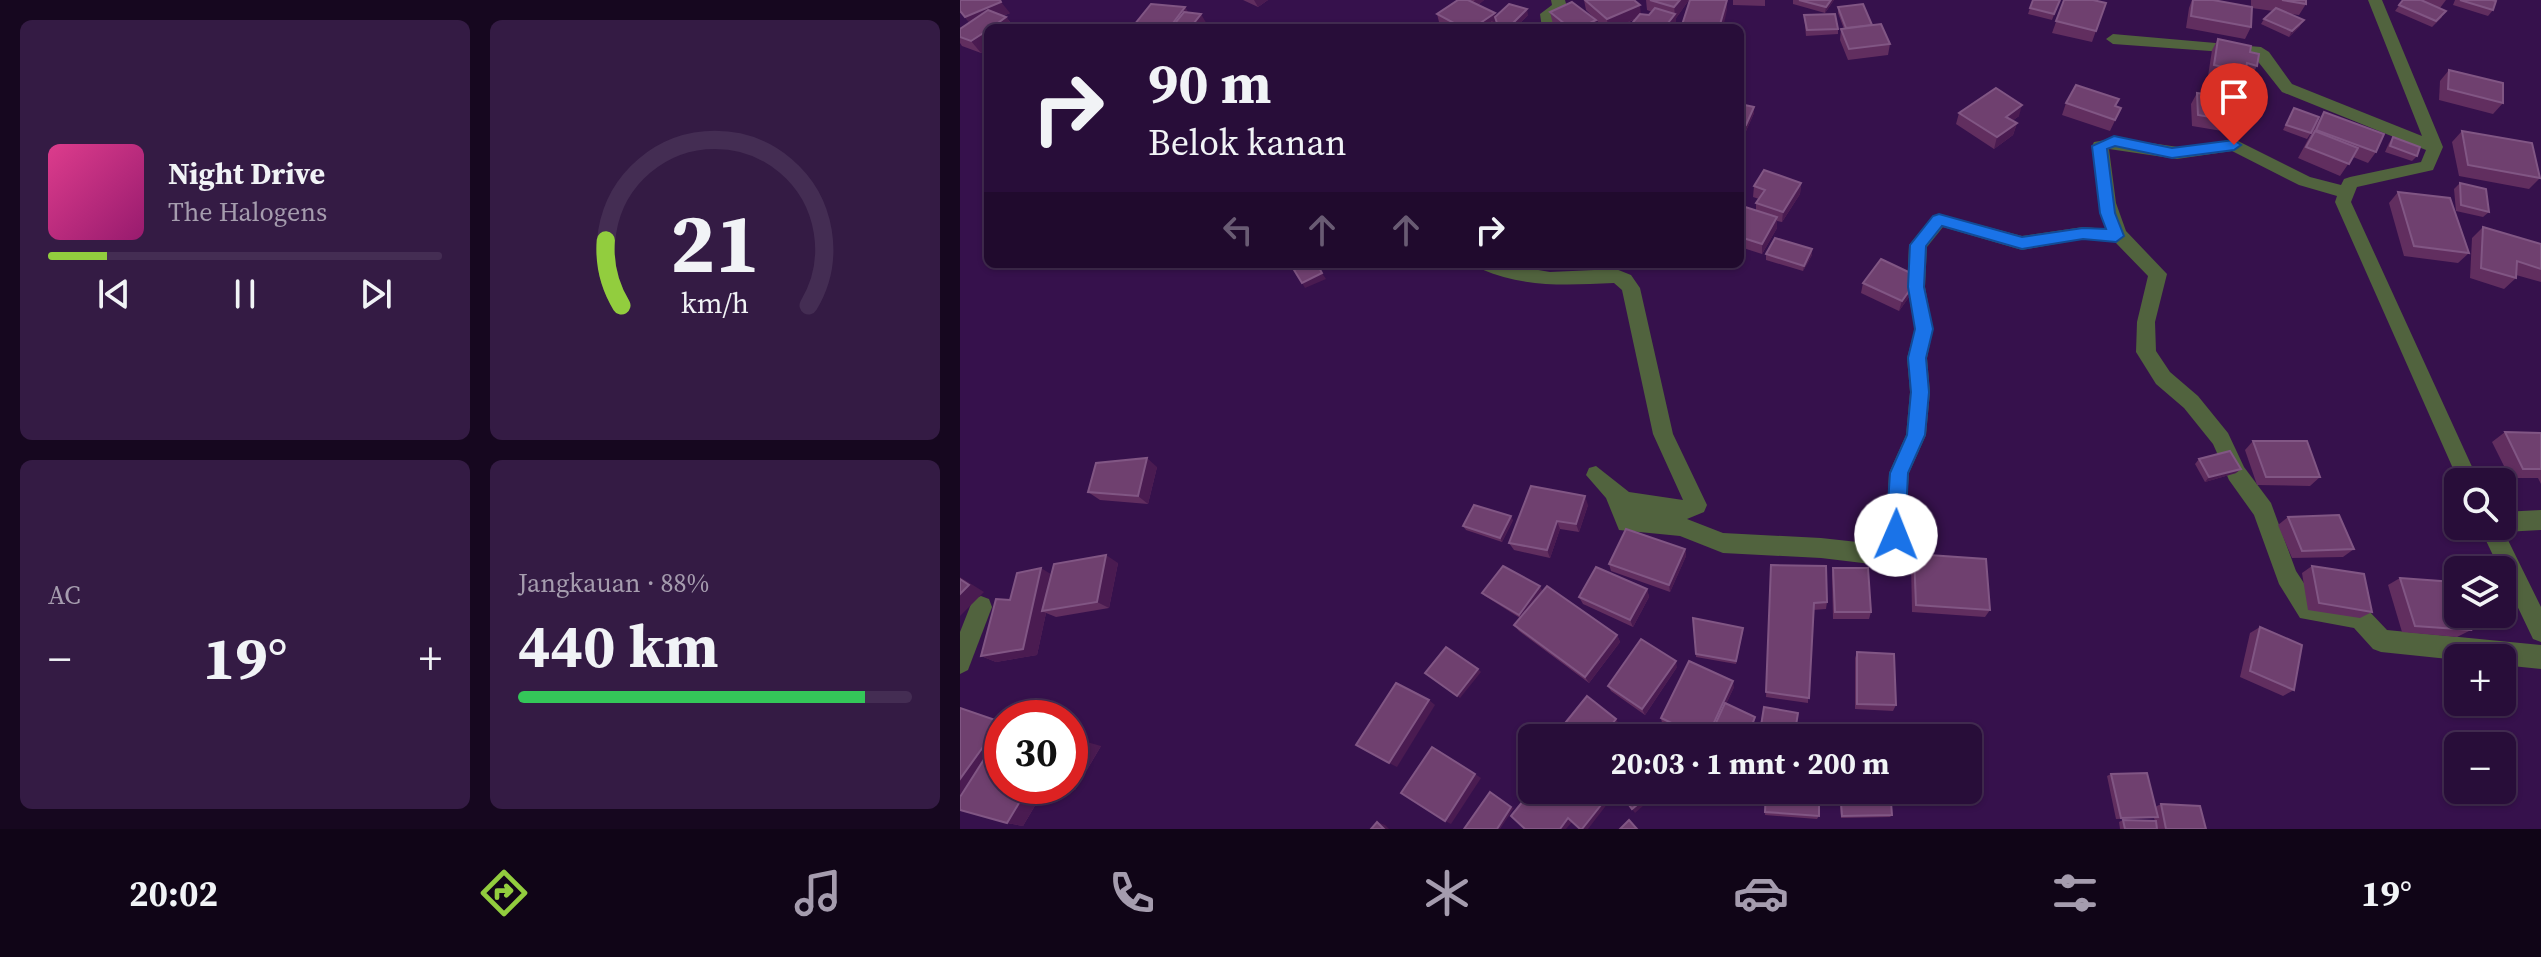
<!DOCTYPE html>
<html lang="id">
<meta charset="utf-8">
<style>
:root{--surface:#280d39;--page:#341b44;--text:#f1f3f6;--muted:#a59cae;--line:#442d53;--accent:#92cd3e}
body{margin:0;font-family:"Source Serif 4",serif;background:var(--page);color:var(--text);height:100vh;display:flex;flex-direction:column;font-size:30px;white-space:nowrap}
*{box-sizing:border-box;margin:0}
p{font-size:26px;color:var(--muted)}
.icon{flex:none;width:44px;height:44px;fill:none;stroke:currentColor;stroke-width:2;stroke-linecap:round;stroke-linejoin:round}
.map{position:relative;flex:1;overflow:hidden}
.details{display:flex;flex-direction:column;gap:20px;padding:20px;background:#16071f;width:960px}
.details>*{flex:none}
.guide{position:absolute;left:24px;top:24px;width:760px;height:244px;border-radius:12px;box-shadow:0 2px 6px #0004,0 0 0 2px var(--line);background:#280d39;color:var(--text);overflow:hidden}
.controls{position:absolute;left:1484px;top:468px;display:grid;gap:16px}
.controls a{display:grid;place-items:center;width:72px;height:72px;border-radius:12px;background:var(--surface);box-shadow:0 2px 6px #0004,0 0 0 2px var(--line);font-size:40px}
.speed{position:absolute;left:24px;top:700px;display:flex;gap:16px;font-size:40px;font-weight:700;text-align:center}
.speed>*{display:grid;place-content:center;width:104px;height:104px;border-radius:50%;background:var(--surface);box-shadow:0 2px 6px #0004,0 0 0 2px var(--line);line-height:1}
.speed .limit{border:12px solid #d22;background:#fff;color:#111}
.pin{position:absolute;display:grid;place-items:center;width:68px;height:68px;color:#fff;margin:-82px -34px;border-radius:50% 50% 50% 0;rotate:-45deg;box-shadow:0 0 8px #0007}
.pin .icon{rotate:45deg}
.me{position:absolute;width:88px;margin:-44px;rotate:1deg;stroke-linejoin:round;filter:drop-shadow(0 0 6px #0008)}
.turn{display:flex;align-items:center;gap:28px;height:168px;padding:0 32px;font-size:36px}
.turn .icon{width:104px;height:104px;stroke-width:2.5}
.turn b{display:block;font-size:56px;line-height:68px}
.lanes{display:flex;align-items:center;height:76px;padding:0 32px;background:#0003;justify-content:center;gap:40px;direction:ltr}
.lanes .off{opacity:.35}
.big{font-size:60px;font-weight:700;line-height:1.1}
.details .widget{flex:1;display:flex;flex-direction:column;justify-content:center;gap:12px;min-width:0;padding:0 28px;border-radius:12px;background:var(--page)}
.details .dial{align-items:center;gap:0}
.dial svg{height:208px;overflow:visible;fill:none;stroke:var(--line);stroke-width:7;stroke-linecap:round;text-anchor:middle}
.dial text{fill:var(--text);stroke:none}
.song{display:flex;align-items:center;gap:24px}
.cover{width:96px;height:96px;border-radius:12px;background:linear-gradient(135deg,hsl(330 70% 55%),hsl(320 70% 35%))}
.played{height:8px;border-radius:4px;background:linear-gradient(90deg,var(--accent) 15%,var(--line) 15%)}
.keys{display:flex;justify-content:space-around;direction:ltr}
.heat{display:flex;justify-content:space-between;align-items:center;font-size:44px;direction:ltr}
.charge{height:12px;border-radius:6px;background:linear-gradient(90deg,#34c759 88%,var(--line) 0)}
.details .tiles{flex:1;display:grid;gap:20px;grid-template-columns:repeat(2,1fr)}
.trip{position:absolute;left:558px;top:724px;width:464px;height:80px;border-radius:12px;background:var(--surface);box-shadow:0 2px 6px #0004,0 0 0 2px var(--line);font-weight:700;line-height:80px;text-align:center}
.dock{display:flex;height:128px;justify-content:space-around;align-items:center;background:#100517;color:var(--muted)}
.dock .icon{width:56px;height:56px}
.dock .selected{color:var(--accent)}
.dock b{font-size:36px;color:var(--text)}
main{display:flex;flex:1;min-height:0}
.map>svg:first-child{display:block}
</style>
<main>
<section class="details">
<div class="tiles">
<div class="widget">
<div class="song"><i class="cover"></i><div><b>Night Drive</b><p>The Halogens</p></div></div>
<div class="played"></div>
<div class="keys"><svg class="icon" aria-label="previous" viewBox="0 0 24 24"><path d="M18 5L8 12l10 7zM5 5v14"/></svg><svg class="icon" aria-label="pause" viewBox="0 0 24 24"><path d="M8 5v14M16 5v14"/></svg><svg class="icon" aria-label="next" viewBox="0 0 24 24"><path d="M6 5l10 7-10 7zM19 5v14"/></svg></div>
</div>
<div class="widget dial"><svg viewBox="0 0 100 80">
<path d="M14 69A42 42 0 1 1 86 69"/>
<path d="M14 69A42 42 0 0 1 8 44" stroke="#92cd3e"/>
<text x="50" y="56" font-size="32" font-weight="700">21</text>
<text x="50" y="72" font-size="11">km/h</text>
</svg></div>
<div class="widget"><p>AC</p>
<div class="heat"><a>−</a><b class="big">19°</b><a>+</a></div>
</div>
<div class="widget"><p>Jangkauan · 88%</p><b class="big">440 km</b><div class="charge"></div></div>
</div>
</section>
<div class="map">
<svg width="1581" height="829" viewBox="0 0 1581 829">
<rect width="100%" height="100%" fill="#36114c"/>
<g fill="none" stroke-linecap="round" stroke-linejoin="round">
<g fill="#51633e" fill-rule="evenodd">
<polygon points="591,0 605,0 607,7 594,16 596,28 582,28 580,14 592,5"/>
<path d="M1408 0H1422L1483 147 1473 170 1397 187 1391 202 1519 482H1499L1375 202 1377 196 1339 185 1272 151 1217 159 1149 149 1156 203 1166 231 1207 274 1195 322 1196 351 1210 372 1238 396 1268 433 1284 467 1311 503 1336 571 1355 600 1408 610 1427 630 1581 645V669L1542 665V658L1498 660 1421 652 1413 649 1394 628 1340 618 1319 584 1294 515 1269 480 1253 444 1224 408 1196 384 1176 352 1177 322 1188 276 1155 242 1123 239 1062 250 983 227 967 247 965 287 973 329 967 358 970 392 966 435 949 473 946 513 947 557 944 564 936 567 861 558 763 553 720 536 659 530 646 498 626 475 629 468 636 466 669 492 723 500 693 434 662 290 654 283C607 285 565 288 521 269L518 264H545L590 272 656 269 671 275 680 288 713 434 747 505 744 512 727 519 763 533 861 538 925 545 929 473 946 435 950 392 947 358 955 329 947 287 949 245 973 216 979 214 1062 236 1123 227 1147 229 1139 203 1132 146 1134 142 1157 138 1225 148 1274 139 1350 177 1381 185 1384 179 1390 177 1461 162 1466 150 1322 92 1292 54 1153 44 1146 39 1153 34 1301 47 1309 52 1332 84 1462 136Z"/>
<polygon points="1581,510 1581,530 1544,532 1581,607 1581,642 1573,639 1519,526 1542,526 1542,512"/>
<polygon points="21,596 29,599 32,607 8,670 0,674 0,632 13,599"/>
</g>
</g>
<g fill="#612e5f">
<polygon points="283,0 308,0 298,7"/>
<polygon points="496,0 524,0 518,5 535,13 535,17 568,15 555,28 485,28 480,26 477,14 497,1"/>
<polygon points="624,0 674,0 681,14 689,15 692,12 687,10 686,0 729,0 716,18 716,25 714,28 668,28 676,19 655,28 642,28 644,27 636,20 638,28 598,28 593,24 590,12 636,20 626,10"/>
<polygon points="773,0 805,0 805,6 773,5"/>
<polygon points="833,0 874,0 865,13 833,4"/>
<polygon points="1100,0 1092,20 1068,14 1070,8"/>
<polygon points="1104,0 1146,3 1132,42 1092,33"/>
<polygon points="1232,0 1253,0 1291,7 1291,0 1346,0 1346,4 1339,15 1330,14 1340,26 1329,37 1301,24 1304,19 1313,11 1292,8 1291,27 1285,39 1226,28 1229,8"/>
<polygon points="1443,0 1486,0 1480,8 1482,17 1472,27 1435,11"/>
<polygon points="1495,0 1532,0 1533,10 1528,16 1493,5"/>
<polygon points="225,7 228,13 248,26 246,28 178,28 175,24"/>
<polygon points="878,7 912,25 930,44 928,55 888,60 880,40 881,29 884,29 878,13"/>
<polygon points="0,12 50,13 43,16 46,17 55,28 28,28 28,48 21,53 2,46 0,43 0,29 10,23"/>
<polygon points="844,15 878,29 878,34 846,36"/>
<polygon points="1258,39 1290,52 1297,66 1291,77 1283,75 1279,83 1248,76 1252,50"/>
<polygon points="1489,70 1543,103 1533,114 1479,100 1480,81"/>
<polygon points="1237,93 1283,116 1276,127 1271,126 1268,132 1232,126 1231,104"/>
<polygon points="1159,99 1156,106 1161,108 1150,131 1102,115 1106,103"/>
<polygon points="780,104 794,113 786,131 780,129"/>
<polygon points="1334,108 1351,133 1347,139 1323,130"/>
<polygon points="1364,112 1416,152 1408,163 1393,157 1380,176 1338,158 1357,123"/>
<polygon points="999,113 1059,116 1052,121 1057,123 1053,135 1034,149 996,124"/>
<polygon points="1502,131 1580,178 1569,189 1499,176 1492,142"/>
<polygon points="1433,137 1457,156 1452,161 1425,152 1429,143"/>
<polygon points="841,183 840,194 822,222 817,221 817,228 802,254 780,247 780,210 796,211 796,203 799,199 793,197 794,186"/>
<polygon points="1500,183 1529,212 1523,217 1496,211 1494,189"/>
<polygon points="1438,192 1509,253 1498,263 1444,256 1429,203"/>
<polygon points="1523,227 1581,244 1581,282 1556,275 1556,278 1544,289 1510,278 1512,238"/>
<polygon points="852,249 852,255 843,271 806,260 806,254"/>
<polygon points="903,283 956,287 939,311 901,293"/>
<polygon points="1545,432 1581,433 1581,484 1578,478 1550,478 1532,442"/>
<polygon points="1293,441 1360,477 1350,486 1297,485 1285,450"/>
<polygon points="1239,459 1276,473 1245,482 1235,464"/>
<polygon points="197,467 188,504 140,500 128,492"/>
<polygon points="628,505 619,532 600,529 590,558 554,550 549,543"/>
<polygon points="1328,517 1394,549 1383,557 1332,558 1318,525"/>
<polygon points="553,520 542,542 506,530 503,526"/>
<polygon points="725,549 726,556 710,592 651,571 649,564"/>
<polygon points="954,554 1030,610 1025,617 952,612 951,562"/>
<polygon points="158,563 149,608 96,617 86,613 77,655 36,662 21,656 50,600 91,574"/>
<polygon points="811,565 867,602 866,609 853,610 848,703 806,697"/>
<polygon points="1352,566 1412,612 1400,618 1348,610 1342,573"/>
<polygon points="873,568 911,612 909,619 873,619 872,575"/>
<polygon points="1440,578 1511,630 1497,637 1442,632 1428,585"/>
<polygon points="687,589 689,597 673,627 623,604 619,597"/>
<polygon points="582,590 570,606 657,635 660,642 629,683 559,631 554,625 560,618 525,596 522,593"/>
<polygon points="1300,627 1334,690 1323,696 1280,677 1290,633"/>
<polygon points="783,631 776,664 736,657 736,654"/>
<polygon points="897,652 936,705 933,711 895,709 895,658"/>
<polygon points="717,667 685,715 651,691 648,686"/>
<polygon points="774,687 766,704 795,719 788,738 734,738 702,723 701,718"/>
<polygon points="141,746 115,790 83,792 63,826 47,823 42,786"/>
<polygon points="1151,774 1195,807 1201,804 1246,829 1160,829 1159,822 1163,820 1195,821 1194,818 1156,819 1147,776"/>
<polygon points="806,790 859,816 857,819 805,815"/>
<polygon points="879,790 930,790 932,815 930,817 881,818"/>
</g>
<g fill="#4a1b51">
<polygon points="294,0 308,0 298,7"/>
<polygon points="515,0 524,0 513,9 512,3"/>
<polygon points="720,0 729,0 716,18 716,25 714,28 704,28 715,15 714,7"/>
<polygon points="767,0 767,10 763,28 759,28"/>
<polygon points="871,0 874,0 865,13 866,7"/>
<polygon points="41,2 50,13 14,28 5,17"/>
<polygon points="680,5 681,16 655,28 648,28 647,19"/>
<polygon points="225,7 232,18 210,28 210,27"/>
<polygon points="567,9 568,15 555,28 550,28 549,27"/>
<polygon points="535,13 537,23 531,21 534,27 533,28 513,28"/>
<polygon points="241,14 248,26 246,28 231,28"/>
<polygon points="46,17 55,28 31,28"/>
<polygon points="636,20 638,28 620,28"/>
<polygon points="1344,20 1340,26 1329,37 1332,31"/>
<polygon points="28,30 28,48 21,53 11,41"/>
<polygon points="1062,105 1059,116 1042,128 1046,117"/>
<polygon points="794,107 794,113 786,131 786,125"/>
<polygon points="1057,123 1053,135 1034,149 1037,137"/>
<polygon points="841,183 840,194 822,222 823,212"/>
<polygon points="817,217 817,228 802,254 802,244"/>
<polygon points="852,249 852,255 843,271 844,266"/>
<polygon points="362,273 366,279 345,288 342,283"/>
<polygon points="959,277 956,287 939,311 942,301"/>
<polygon points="187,458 197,467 188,504 178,496"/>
<polygon points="1281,469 1276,473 1245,482 1249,477"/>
<polygon points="625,496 628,505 619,532 616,524"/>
<polygon points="551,516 553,520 542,542 540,538"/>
<polygon points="597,521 600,529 590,558 587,550"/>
<polygon points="725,549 726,556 710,592 709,585"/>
<polygon points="146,555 158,563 149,608 137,602"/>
<polygon points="81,568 94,576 82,611 86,613 77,655 36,662 21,656"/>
<polygon points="0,577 24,592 0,616"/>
<polygon points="580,586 582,590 561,618 559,615"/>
<polygon points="687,589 689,597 673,627 670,620"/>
<polygon points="657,635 660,642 629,683 625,677"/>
<polygon points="716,661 717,667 685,715 682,709"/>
<polygon points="518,669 521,672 500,698 497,696"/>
<polygon points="773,681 774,687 750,738 747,738"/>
<polygon points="469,700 475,705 437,767 429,763"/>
<polygon points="0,708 42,722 42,746 0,806"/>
<polygon points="656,719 659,724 647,738 641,738"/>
<polygon points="127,742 141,746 115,790 101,786 110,786 110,771"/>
<polygon points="515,774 521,778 491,824 485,821"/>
<polygon points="68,788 83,792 63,826 47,823"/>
<polygon points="695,790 701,790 675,813 672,809"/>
<polygon points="645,800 648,803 628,829 622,829"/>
<polygon points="551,807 554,808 540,829 537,829"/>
<polygon points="608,818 612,822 606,829 600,829"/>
<polygon points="417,822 425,825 429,829 424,829"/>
</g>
<g fill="#6f406f" stroke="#815684" stroke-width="2">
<polygon points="0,0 40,0 41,2 5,17 0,11"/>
<polygon points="498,0 508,0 535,13 513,28 503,28 477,14"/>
<polygon points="625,0 674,0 680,5 647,19"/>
<polygon points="690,0 720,0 714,7"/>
<polygon points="730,0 767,0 759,28 721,28"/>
<polygon points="839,0 871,0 866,7"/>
<polygon points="1073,0 1100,0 1094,14 1070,8"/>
<polygon points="1104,0 1133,0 1146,3 1136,31 1096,21"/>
<polygon points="1233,0 1253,0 1292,7 1291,27 1231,16"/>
<polygon points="1322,0 1346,0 1346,4"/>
<polygon points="1443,0 1461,0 1486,11 1476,21 1439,5"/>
<polygon points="1500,0 1532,0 1536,1 1533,10"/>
<polygon points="612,2 636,20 620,28 610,28 590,12"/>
<polygon points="191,4 225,7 210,27 175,24"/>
<polygon points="549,4 567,9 549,27 537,23 535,17"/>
<polygon points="903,4 912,25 886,28 878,7"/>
<polygon points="695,8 715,14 704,28 668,28 680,14 689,15"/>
<polygon points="1316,8 1344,20 1332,31 1304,19"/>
<polygon points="28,10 46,17 31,28 28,28 28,30 11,41 0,37 0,29"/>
<polygon points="224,12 241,14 231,27 233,28 211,28"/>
<polygon points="875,14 878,29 847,30 844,15"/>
<polygon points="921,24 930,44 889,49 881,29"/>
<polygon points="1258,39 1291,46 1290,52 1299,54 1297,66 1287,63 1285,72 1254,65"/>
<polygon points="1489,70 1543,83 1543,103 1488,89"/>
<polygon points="1116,85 1159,99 1155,106 1161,108 1155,120 1106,103"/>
<polygon points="1036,88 1062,105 1046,117 1057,123 1037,137 999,113"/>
<polygon points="1237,93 1282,99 1283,116 1273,115 1274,121 1238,115"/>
<polygon points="780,104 794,107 786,125 780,123"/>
<polygon points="1334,108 1359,117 1351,133 1326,125"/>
<polygon points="1364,112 1424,134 1416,152 1356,130"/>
<polygon points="1355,131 1398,148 1389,164 1346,147"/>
<polygon points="1502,131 1572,143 1580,178 1508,165"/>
<polygon points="1433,137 1460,147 1457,156 1430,146"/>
<polygon points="804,170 841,183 823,212 796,203 805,190 794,186"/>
<polygon points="1500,183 1526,189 1529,212 1501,205"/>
<polygon points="1438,192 1490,198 1509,253 1454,246"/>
<polygon points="782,206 817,217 802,244 780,237 780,210"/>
<polygon points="1523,227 1581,244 1581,269 1557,261 1556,278 1521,268"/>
<polygon points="815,238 852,249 844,266 806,254"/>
<polygon points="921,259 959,277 942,301 903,283"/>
<polygon points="347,264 357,264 362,273 342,283 334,270"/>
<polygon points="1545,432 1581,433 1581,469 1563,469"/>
<polygon points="1293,441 1347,441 1360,477 1306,477"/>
<polygon points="1270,451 1281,469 1249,477 1239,459"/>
<polygon points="187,458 178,496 128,492 136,463"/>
<polygon points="571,486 625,496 616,524 597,521 587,550 549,543"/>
<polygon points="514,505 551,516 540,538 503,526"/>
<polygon points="1379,515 1394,549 1342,551 1328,517"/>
<polygon points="666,529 725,549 709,585 649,564"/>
<polygon points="954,554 1026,559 1030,610 956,605"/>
<polygon points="146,555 137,602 82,611 94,564"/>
<polygon points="811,565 866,566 867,602 854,603 849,698 806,692"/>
<polygon points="543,566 580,586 559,615 522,593"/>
<polygon points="1352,566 1404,574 1412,612 1359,603"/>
<polygon points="636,567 687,589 670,620 619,597"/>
<polygon points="81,568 63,649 21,656 36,599 50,600 57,573"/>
<polygon points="873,568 908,568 911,612 875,612"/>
<polygon points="1440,578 1494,582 1498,594 1498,614 1505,614 1511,630 1455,626"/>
<polygon points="0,579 9,585 0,594"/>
<polygon points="587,586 657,635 625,677 554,625"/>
<polygon points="733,618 783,628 776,661 736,654"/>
<polygon points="1300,627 1342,645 1334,690 1290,671"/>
<polygon points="681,639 716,661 682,709 648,686"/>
<polygon points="486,647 518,669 497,696 465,673"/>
<polygon points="897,652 934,654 936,705 897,704"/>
<polygon points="729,661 773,681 747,738 743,738 701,718"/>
<polygon points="436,683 469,700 429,763 396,745"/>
<polygon points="627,696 656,719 641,738 593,738"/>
<polygon points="765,703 795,717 787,738 749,738"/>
<polygon points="804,707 838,713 834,738 799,738"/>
<polygon points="0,708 41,722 0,779"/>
<polygon points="683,725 692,738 667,738"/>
<polygon points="42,731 42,786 101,786 68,788 47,823 0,810 0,797"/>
<polygon points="110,737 127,742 110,771"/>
<polygon points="472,747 515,774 485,821 441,793"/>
<polygon points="1187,773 1198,817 1161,818 1151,774"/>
<polygon points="572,790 633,790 645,800 622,829 620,829 608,818 600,829 565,829 551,816"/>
<polygon points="658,790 695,790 672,809"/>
<polygon points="806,790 859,790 859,816 805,812"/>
<polygon points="880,790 930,790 932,815 882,816"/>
<polygon points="530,792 551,807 537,829 504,829"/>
<polygon points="1201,804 1240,806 1246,829 1206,829"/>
<polygon points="669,820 677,829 660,829"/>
<polygon points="1163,820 1196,821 1197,829 1165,829"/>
<polygon points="417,822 424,829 411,829"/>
</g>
<polygon fill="#1a73e8" stroke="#114b97" stroke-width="2" points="1154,136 1212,148 1274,140 1281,145 1274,150 1212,158 1155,146 1147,149 1155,213 1164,236 1156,242 1123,239 1062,249 982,226 966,246 964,287 973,329 966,358 969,392 965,435 948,473 945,535 943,541 929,541 926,535 930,473 947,435 951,392 948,358 955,329 948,287 950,245 973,216 979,214 1062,237 1123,228 1146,229 1140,213 1132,146"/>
</svg>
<div class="controls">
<a><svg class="icon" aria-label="search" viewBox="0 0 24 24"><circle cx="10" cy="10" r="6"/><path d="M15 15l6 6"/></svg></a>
<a><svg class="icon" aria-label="layers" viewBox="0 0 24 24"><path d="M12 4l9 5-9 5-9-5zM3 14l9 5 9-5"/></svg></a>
<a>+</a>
<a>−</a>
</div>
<div class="speed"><div class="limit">30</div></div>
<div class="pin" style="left:1274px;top:145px;background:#d93025"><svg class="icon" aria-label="arrive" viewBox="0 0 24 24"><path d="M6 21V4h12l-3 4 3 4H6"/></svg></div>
<svg class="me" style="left:936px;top:535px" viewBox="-20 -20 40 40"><circle r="19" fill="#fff"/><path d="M0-13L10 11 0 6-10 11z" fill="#1a73e8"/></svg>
<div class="trip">20:03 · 1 mnt · 200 m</div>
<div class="guide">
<div class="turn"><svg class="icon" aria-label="right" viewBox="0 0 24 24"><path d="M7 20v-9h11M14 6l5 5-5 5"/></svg><div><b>90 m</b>Belok kanan</div></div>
<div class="lanes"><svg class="icon off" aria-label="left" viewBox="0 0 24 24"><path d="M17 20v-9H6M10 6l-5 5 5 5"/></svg><svg class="icon off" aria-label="ahead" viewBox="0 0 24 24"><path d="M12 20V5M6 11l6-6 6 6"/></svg><svg class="icon off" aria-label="ahead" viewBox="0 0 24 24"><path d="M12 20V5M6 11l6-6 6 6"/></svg><svg class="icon" aria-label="right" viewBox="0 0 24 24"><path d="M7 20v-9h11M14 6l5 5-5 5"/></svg></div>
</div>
</div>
</main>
<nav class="dock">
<b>20:02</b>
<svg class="icon selected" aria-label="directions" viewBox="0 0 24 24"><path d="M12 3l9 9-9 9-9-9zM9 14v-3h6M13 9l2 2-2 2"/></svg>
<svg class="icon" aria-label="music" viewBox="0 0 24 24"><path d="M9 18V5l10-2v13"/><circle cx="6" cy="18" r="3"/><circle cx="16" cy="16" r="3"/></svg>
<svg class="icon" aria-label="phone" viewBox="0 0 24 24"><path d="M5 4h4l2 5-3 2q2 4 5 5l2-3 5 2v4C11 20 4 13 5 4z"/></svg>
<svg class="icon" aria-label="climate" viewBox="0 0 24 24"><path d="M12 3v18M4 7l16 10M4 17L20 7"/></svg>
<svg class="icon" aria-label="car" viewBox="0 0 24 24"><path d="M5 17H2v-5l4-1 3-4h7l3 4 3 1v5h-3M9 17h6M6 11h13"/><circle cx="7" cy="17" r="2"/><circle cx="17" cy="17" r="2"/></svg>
<svg class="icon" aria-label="filters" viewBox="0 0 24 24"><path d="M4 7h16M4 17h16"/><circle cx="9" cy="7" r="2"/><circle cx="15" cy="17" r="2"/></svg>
<b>19°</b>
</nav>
